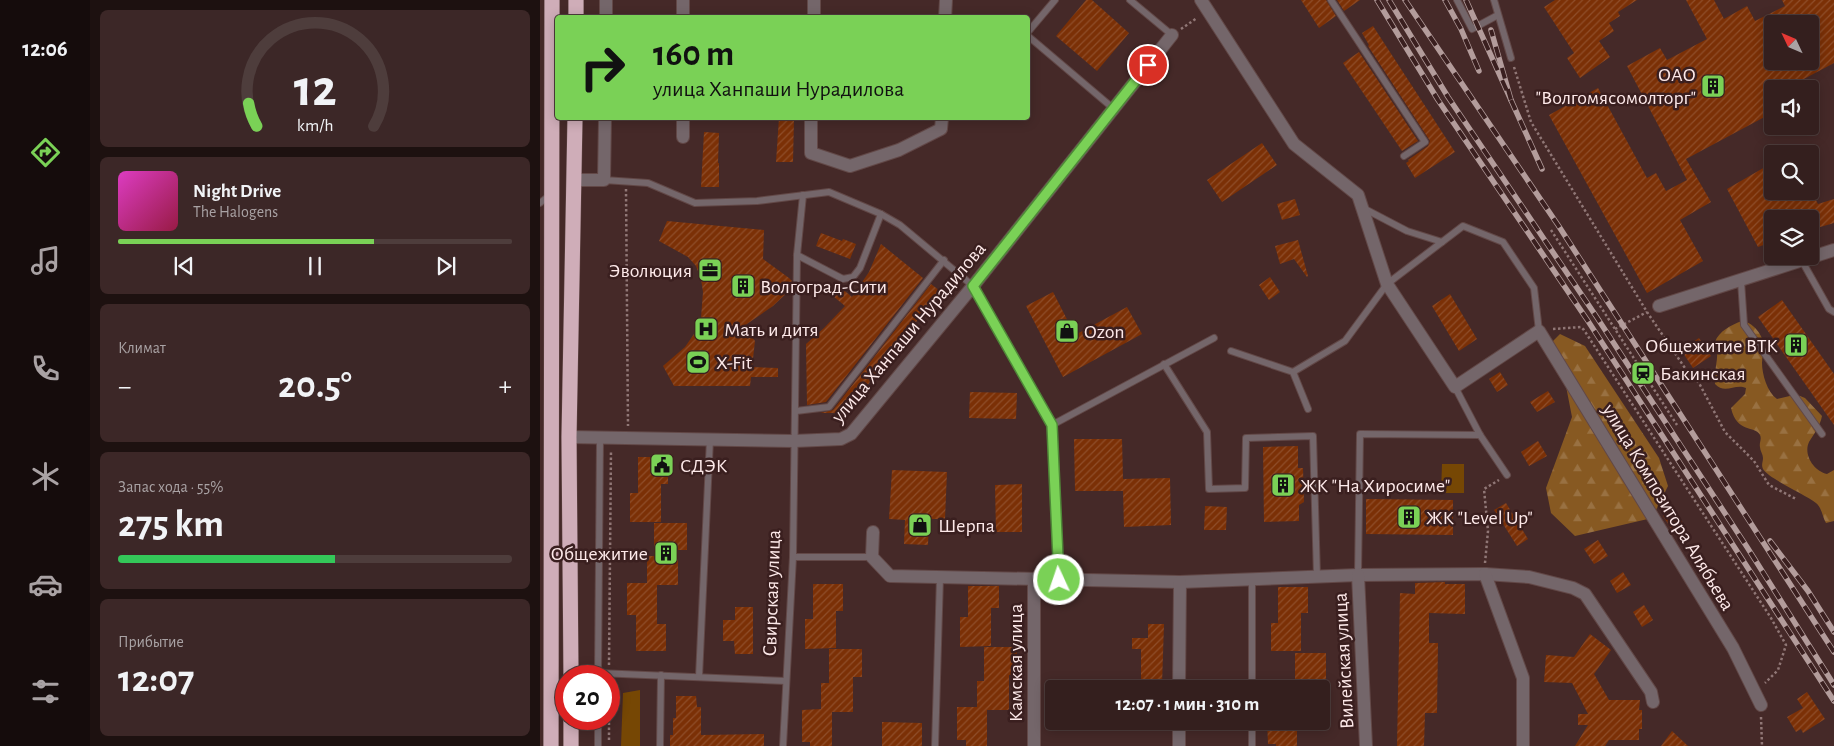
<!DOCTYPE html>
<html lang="ru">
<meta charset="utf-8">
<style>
:root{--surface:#341f1e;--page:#3c2727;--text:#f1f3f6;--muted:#a9a2a4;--line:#4e3d3c;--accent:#7ad156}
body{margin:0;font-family:"Alegreya Sans",sans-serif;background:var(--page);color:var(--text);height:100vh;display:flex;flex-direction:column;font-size:19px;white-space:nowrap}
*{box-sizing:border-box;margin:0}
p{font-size:16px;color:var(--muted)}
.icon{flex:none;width:28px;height:28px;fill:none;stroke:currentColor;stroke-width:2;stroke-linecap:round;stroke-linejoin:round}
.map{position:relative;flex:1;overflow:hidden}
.drawer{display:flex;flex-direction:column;gap:10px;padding:10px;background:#1d1110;width:450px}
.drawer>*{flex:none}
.guide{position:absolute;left:15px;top:15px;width:475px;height:105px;border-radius:5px;box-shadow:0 2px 12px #0003,0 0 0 1px var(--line);background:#7ad156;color:#111;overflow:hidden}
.needle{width:32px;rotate:314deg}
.controls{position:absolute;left:1224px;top:15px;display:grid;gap:10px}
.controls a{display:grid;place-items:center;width:55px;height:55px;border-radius:5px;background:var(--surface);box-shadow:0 2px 12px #0003,0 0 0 1px var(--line);font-size:25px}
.speed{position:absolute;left:15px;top:665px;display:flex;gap:10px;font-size:25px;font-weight:700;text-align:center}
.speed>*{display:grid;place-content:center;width:65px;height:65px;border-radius:50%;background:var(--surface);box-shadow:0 2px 12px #0003,0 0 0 1px var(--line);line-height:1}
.speed .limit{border:8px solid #d22;background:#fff;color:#111}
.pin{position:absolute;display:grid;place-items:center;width:42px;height:42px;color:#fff;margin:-21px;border:2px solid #fff;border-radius:50%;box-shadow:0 1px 5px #0007}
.me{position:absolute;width:55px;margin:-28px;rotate:357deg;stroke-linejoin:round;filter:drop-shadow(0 0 4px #0008)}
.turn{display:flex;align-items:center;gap:18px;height:105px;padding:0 15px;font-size:22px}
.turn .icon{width:65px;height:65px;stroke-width:2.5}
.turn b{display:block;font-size:35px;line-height:42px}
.big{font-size:38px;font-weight:700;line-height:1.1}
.drawer .card{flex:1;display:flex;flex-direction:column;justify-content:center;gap:8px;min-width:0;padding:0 18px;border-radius:8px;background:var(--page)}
.drawer .dial{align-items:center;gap:0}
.dial svg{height:130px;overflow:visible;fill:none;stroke:var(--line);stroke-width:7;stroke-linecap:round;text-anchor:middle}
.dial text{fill:var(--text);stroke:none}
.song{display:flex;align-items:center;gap:15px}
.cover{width:60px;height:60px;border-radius:8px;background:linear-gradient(135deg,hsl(310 70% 55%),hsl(340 70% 35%))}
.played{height:5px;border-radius:2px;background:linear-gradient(90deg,var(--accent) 65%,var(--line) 65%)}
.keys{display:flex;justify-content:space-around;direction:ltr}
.heat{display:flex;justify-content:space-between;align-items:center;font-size:28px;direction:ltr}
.charge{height:8px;border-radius:4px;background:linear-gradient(90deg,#34c759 55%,var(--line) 0)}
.trip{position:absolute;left:505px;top:680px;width:285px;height:50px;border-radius:5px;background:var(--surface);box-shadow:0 2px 12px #0003,0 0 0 1px var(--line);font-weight:700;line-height:50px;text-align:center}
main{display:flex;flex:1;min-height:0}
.dock{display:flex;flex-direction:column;width:90px;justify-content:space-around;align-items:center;background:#150c0c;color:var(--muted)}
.dock .icon{width:35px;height:35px}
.dock .selected{color:var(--accent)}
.dock b{font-size:22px;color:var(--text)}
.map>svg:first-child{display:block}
</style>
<main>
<nav class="dock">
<b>12:06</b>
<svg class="icon selected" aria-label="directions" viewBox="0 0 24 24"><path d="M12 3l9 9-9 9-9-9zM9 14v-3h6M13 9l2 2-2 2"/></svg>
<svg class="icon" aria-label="music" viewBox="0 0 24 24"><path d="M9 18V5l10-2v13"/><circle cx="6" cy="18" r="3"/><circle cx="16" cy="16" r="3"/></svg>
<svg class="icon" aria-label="phone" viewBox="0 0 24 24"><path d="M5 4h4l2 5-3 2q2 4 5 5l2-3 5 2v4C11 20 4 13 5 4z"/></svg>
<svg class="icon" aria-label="climate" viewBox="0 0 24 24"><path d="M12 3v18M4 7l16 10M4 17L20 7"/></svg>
<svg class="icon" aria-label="car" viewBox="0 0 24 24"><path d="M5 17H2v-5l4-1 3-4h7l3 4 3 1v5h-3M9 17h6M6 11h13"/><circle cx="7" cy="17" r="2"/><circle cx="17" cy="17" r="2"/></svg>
<svg class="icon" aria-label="filters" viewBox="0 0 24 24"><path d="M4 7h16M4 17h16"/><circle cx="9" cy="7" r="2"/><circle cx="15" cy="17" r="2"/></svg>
</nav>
<section class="drawer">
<div class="card dial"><svg viewBox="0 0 100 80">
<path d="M14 69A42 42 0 1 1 86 69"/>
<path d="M14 69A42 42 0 0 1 9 55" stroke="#7ad156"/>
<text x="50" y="56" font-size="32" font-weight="700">12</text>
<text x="50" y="72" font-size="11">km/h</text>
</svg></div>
<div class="card">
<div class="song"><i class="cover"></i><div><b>Night Drive</b><p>The Halogens</p></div></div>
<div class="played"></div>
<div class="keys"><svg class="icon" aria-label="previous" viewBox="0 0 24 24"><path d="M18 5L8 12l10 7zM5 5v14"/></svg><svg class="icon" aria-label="pause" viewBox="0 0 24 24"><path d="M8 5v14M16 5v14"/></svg><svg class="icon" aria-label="next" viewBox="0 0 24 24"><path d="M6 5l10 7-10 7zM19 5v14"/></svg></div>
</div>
<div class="card"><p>Климат</p>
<div class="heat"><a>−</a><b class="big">20.5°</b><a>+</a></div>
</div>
<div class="card"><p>Запас хода · 55%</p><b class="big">275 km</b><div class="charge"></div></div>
<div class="card"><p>Прибытие</p><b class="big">12:07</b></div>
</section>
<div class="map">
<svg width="1294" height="746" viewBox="0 0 1294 746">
<defs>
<pattern id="forest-firs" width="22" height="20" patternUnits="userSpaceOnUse" patternTransform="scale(1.25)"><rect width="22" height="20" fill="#875922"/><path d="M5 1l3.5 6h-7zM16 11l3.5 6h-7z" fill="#997142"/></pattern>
<pattern id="building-hatch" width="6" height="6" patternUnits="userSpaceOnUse" patternTransform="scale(1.25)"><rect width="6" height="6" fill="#7b3006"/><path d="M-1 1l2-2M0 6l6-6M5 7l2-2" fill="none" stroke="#8f4e2a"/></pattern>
</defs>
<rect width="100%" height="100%" fill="#452928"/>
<g fill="#764704">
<polygon points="902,464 924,464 924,493 901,493"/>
<polygon points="100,690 100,746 81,746 83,693"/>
</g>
<g fill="url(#forest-firs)">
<path d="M1202 321C1213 322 1223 335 1224 346 1224 352 1222 357 1222 363 1222 374 1227 392 1237 399L1254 395 1260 396 1265 398 1282 416C1280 426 1274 434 1269 442 1263 455 1274 471 1287 474L1294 470V521L1286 523C1282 516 1282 508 1276 503 1265 494 1229 479 1223 469 1221 465 1223 462 1223 458 1223 454 1220 451 1220 447 1219 443 1222 439 1220 435 1215 425 1197 434 1191 408L1205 394 1206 388C1195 383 1185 395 1175 384 1173 370 1181 355 1175 342 1179 331 1191 325 1202 321Z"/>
<polygon points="1020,334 1045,346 1119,458 1128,486 1112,518 1035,536 1011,513 1006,488 1032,417 1025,381 1012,342"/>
</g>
<g fill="url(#building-hatch)" fill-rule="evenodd">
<polygon points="546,0 552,0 589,33 557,71 516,36"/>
<polygon points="761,0 786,0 796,16 779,28"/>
<polygon points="797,0 820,0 804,11"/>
<polygon points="1015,0 1097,0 1078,12 1080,16 1069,23 1074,31 1059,41 1070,57 1040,78 1027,58 1034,53 1004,7"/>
<path d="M1146 0H1174L1184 19 1207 6 1215 21 1245 6 1242 0H1294V63L1245 89H1232V113L1146 159 1171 202 1140 220 1163 261 1107 293 1009 115 1058 88 1107 178 1116 173 1126 191 1147 180 1087 66 1120 48 1127 60 1167 39ZM1232 24H1270V61H1232Z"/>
<polygon points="833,26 915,152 875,178 866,163 869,161 868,160 888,146 890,141 828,46 829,45 822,33"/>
<polygon points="819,52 878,141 862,151 803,63"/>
<polygon points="239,118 254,118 253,162 236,162"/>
<polygon points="164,132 179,133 178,163 179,163 179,187 161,187"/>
<polygon points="722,143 737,165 682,202 667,180"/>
<polygon points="1232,163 1232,191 1271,191 1278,204 1294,199 1294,223 1270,230 1270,219 1232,219 1232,242 1218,247 1187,189"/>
<polygon points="755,199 760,215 742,220 737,204"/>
<polygon points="127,221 224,230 223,259 249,278 252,281 252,288 233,306 204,326 215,341 212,367 238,368 238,377 211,377 210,386 134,386 123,366 145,347 154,334 161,318 163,292 161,279 156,266 148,257 119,241"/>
<polygon points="281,233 302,241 303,239 316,244 310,259 276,246"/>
<polygon points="758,240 768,276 767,277 754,259 740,264 735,246"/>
<polygon points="341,244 383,278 286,402 267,405 266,344 284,328 305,306 293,296 300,287 312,297 329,272"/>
<polygon points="730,277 740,292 729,300 719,285"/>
<polygon points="391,284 400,291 306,413 280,413 293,410"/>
<polygon points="513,292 535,335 587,307 602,334 523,377 486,306"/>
<polygon points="910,294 937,339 919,351 892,306"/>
<polygon points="1242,300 1294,374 1294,425 1218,317"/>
<polygon points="1159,338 1171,356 1153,368 1141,350"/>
<polygon points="960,372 968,385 957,392 949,379"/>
<polygon points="1008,391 1015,402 997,412 990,402"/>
<polygon points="430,392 477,393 476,419 429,418"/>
<polygon points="534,439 582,439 583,479 630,478 631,525 584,527 583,491 535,491"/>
<polygon points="998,441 1007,456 989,466 981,452"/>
<polygon points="758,446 758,468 763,468 764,502 759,505 759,521 724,522 723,447"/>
<polygon points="98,457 128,457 128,484 121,484 121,522 90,522 90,493 98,493"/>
<polygon points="352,470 407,472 405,519 389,519 388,545 364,544 365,520 349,519"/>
<polygon points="482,484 482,532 456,532 455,485"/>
<polygon points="826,499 913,500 913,535 826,534"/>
<polygon points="966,503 988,539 977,546 954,510"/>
<polygon points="665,506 687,507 686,530 664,530"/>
<polygon points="1133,509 1145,526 1134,533 1123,516"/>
<polygon points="114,523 147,523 147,550 138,550 138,585 117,585 117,624 126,624 126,651 96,651 96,615 87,615 87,583 107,583 107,556 114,556"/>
<polygon points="1058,540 1068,556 1054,564 1044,549"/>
<polygon points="1083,572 1091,585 1077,593 1070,581"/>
<polygon points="905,582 905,584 925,584 925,614 889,613 889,643 898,643 897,713 885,713 884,746 857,746 860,593 875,594 875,583"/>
<polygon points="273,584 303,584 303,611 296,611 296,648 265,649 265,619 273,619"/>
<polygon points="428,586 459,586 459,608 451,608 451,646 420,647 420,617 428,617"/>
<polygon points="738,587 768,587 768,613 761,613 761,651 731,651 731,623 738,623"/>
<polygon points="1104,605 1113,620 1102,627 1093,612"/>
<polygon points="195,607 213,607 213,654 195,654 194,641 183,641 183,620 195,620"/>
<polygon points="608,624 624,624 622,685 601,685 601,649 592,649 592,638 608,638"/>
<polygon points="1050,634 1071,650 1054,674 1069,700 1100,700 1099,710 1102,710 1102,729 1099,729 1099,740 1069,740 1065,746 1035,746 1048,725 1038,725 1038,714 1048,714 1032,683 1004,682 1006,655 1034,657"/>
<polygon points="444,647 477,647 477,675 469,675 469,710 447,710 447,746 426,746 426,740 417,740 417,707 437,707 437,681 444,681"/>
<polygon points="289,649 322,649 322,677 313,677 313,712 292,712 292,746 270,746 270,742 262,742 262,710 281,709 281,683 289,683"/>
<polygon points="755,653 786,653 786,679 778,679 778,689 755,689"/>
<polygon points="1267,692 1285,719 1263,733 1261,729 1256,732 1247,717 1263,708 1257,699"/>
<polygon points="136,696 156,696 157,707 161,707 161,735 224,734 224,746 130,746 130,735 133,735 133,718 136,718"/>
<polygon points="727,721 757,721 757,746 736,746 736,744 728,744"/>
<polygon points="342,722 382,723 382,746 342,746"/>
<polygon points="1132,731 1148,746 1121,746"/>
</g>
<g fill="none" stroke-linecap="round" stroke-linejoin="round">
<g stroke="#624847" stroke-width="8">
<g id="lane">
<polyline points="590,0 632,35"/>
<polyline points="791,0 885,142 864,156"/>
<polyline points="917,0 932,29 958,15"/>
<polyline points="954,0 971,58"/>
<polyline points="488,32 515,0"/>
<polyline points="488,36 574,109"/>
<polyline points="64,180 108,183 155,203 217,201 289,192 341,214 360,225 433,286 512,425 674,338"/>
<polyline points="0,203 10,195"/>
<polyline points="823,208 867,231 902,242"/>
<polyline points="257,255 303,279 313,277 320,268 341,214"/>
<polyline points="1262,261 1289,309 1294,312"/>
<polyline points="1201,281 1204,325 1282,434"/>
<polyline points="691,351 753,372"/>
<polyline points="624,364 667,432 669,489 705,488 706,438 773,436 777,577"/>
<polyline points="915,387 940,435 967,475"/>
<polyline points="768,409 753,372 805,341 847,284 923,226 963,242 994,288 999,331"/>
<polyline points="256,411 289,407 404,260"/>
<polyline points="512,425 519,580"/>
<polyline points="253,557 332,557"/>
<polyline points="818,575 820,434 940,435"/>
<polyline points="712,579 712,689"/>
<polyline points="58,673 246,681"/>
<polyline points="58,676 60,438"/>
<polyline points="159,677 170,439"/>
<polyline points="712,721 712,746"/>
<polyline points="58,746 58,719"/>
<polyline points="120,746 121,675"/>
<polyline points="243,746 253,557 257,255 263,195"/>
<polyline points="395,746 400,577"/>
</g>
</g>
<g stroke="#624847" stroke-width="14">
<g id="street">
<polyline points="661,0 754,144 818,195 847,284 915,387 999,331 1193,648 1221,705"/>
<polyline points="66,18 66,0"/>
<polyline points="143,18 143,0"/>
<polyline points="274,18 274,0"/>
<polyline points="405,18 406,0"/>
<polyline points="271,118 271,153 310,166 359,150 401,129 402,118"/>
<polyline points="143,137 143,118"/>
<polyline points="33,180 64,180 65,118"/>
<polyline points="1119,306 1294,250"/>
<polyline points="29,437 254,441 301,439 311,434 433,286 632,35"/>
<polyline points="333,532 332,557 350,576 640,582 818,575 945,574 989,577 1033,588 1045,594 1111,692 1113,702"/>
<polyline points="945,574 983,678 983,746"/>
<polyline points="818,575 826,746"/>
<polyline points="494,579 494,746"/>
<polyline points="639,689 640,582"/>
<polyline points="639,746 639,721"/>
</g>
</g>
<g stroke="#624847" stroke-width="16">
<g id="highway">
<polyline points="36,18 36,0"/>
<polyline points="31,676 29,437 35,118"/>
<polyline points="31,719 31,746"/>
<polyline points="11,746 12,0"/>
</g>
</g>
<g stroke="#907776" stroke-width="2.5" stroke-dasharray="2.5 2.5" stroke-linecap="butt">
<polyline points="641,29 657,18"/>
<polyline points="974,67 991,122 1107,312 1147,371 1159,383 1185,432 1214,461 1229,485 1256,499"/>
<polyline points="86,189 88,426"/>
<polyline points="1011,230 1137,425"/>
<polyline points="1013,329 1041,327 1044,330 1231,618 1246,645 1238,670 1225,683"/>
<polyline points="1075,329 1107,312"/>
<polyline points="945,563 948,531 944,489 959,480"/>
<polyline points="69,665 71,450"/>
<polyline points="1221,717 1222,746"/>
<polyline points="69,740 69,683"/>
</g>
<use href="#lane" stroke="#74666a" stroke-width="6"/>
<use href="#street" stroke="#74666a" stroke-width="12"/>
<use href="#highway" stroke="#cfadb8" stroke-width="15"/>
<g stroke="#b39c9b" stroke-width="5.5">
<g id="rail">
<polyline points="837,0 898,100 1048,321 1294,701"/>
<polyline points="849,0 908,97 1056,316 1207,547 1294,685"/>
<polyline points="865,0 1018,225 1294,652"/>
<polyline points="905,0 921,29 939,71"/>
<polyline points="926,0 971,100 951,30"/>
<polyline points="971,100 1002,169"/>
<polyline points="1230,541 1268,591 1294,632"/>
</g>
</g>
<use href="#rail" stroke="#3a1f1f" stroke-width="4" stroke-dasharray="11" stroke-linecap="butt"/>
</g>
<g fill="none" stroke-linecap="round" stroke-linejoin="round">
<g stroke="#4f8838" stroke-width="12">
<polyline id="route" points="519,580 512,425 433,286 608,65"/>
</g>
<use href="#route" stroke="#7ad156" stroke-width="9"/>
</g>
<defs>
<g id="building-square" transform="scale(1.25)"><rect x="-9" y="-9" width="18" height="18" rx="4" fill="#7ad156" stroke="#3a1f1f"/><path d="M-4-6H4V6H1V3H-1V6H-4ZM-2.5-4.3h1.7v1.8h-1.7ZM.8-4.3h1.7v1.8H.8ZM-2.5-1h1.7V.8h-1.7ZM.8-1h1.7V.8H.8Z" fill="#111"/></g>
<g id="office-square" transform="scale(1.25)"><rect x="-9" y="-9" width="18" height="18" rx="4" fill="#7ad156" stroke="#3a1f1f"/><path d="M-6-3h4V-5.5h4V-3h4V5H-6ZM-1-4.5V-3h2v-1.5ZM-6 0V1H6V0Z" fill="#111"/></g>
<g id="hospital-square" transform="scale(1.25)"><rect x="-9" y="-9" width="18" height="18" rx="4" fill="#7ad156" stroke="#3a1f1f"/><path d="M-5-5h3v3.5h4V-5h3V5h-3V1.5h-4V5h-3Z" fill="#111"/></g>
<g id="shop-square" transform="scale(1.25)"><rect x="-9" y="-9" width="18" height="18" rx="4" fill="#7ad156" stroke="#3a1f1f"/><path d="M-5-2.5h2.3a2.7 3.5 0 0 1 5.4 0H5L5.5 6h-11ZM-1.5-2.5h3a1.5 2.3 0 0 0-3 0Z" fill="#111"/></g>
<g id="stadium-square" transform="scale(1.25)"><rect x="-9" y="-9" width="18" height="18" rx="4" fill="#7ad156" stroke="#3a1f1f"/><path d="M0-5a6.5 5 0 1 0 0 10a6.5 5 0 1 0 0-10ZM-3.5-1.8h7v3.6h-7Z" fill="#111"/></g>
<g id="station-square" transform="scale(1.25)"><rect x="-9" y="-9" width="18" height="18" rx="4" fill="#7ad156" stroke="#3a1f1f"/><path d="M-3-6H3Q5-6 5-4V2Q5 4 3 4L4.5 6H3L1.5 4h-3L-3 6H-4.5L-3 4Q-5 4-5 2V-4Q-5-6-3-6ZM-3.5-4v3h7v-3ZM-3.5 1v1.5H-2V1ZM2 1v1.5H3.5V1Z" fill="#111"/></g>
<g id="civic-square" transform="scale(1.25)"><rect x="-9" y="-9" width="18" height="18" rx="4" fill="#7ad156" stroke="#3a1f1f"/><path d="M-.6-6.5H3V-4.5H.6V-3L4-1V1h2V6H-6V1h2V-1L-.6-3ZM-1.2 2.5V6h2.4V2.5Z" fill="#111"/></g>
</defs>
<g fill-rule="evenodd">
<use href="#building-square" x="1173" y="86"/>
<use href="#office-square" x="170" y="270"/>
<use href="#building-square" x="203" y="286"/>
<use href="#hospital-square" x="166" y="329"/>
<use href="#shop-square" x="527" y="331"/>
<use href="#building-square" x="1256" y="345"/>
<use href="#stadium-square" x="158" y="362"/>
<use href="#station-square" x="1103" y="373"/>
<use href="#civic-square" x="122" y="465"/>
<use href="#building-square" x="743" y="485"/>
<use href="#building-square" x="869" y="517"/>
<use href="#shop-square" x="380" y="525"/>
<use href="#building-square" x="126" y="553"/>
</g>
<g text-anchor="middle" stroke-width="5" stroke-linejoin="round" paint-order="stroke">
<g font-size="20" fill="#fde9e9" stroke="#3a1f1f" text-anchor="start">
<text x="1156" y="81" text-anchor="end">ОАО<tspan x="1156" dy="23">"Волгомясомолторг"</tspan></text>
<text x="152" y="277" text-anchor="end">Эволюция</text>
<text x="220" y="293">Волгоград-Сити</text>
<text x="184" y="336">Мать и дитя</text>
<text x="544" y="338">Ozon</text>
<text x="1238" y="352" text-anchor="end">Общежитие ВТК</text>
<text x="176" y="369">X-Fit</text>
<text x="1120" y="380">Бакинская</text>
<text x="140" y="472">СДЭК</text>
<text x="760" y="492">ЖК "На Хиросиме"</text>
<text x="886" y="524">ЖК "Level Up"</text>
<text x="398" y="532">Шерпа</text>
<text x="108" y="560" text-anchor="end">Общежитие</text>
</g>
<g font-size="20" fill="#fde9e9" stroke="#3a1f1f">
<text transform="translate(368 332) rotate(-50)" y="7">улица Ханпаши Нурадилова</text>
<text transform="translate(1129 507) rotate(59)" y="7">улица Композитора Алябьева</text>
<text transform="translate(231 593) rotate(-88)" y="7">Свирская улица</text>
<text transform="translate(803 661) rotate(-93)" y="7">Вилейская улица</text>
<text transform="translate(475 663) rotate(-90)" y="7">Камская улица</text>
</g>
</g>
</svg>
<div class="controls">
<a><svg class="needle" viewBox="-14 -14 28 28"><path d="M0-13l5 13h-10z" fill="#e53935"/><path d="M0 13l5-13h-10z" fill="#a9a2a4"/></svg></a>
<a><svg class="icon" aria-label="sound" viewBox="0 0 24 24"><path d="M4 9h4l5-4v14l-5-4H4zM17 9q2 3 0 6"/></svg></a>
<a><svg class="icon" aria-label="search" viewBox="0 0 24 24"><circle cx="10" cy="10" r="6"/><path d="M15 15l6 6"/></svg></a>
<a><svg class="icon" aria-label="layers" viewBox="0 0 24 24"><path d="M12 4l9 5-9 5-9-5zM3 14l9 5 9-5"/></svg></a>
</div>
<div class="speed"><div class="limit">20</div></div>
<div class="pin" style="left:608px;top:65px;background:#d93025"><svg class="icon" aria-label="arrive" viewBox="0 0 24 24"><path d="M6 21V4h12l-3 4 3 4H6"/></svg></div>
<svg class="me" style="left:519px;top:580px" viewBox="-20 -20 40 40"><circle r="17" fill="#7ad156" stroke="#fff" stroke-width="3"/><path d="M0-11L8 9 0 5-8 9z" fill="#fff"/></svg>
<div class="trip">12:07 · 1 мин · 310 m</div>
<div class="guide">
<div class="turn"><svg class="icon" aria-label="right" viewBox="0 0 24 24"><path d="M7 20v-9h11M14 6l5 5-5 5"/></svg><div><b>160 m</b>улица Ханпаши Нурадилова</div></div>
</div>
</div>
</main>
